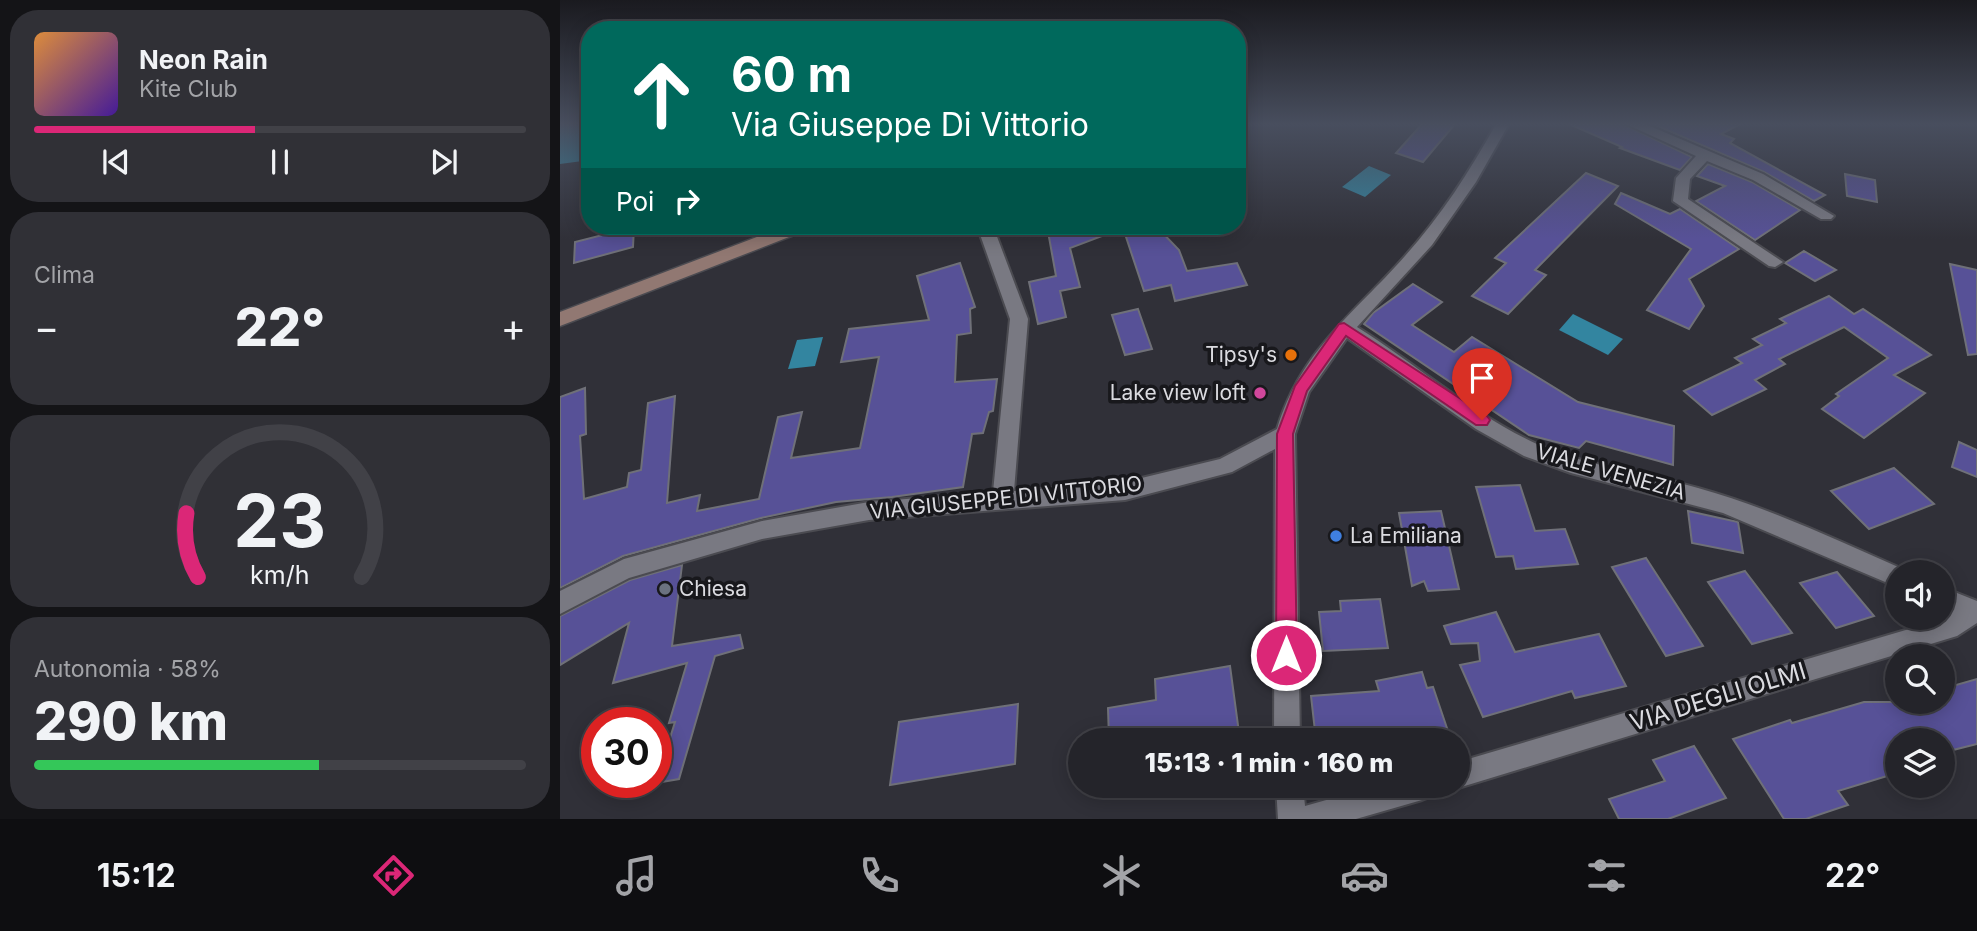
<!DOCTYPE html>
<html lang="it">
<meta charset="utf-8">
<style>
:root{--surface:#24242a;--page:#303036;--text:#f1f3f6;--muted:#a3a4a8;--line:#414147;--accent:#db2777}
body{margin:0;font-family:Inter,sans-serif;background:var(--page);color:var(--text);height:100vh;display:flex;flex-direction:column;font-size:26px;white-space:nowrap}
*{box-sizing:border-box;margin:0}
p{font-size:23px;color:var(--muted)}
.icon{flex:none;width:38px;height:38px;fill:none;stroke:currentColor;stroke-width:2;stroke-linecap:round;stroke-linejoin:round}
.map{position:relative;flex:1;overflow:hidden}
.details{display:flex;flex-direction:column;gap:10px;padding:10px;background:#141417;width:560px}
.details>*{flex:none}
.hud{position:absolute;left:21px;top:21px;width:665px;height:214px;border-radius:28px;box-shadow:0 4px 18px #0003,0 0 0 2px var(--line);background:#00695c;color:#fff;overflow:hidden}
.tools{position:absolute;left:1325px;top:560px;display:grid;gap:14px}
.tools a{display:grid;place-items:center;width:70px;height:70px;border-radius:50%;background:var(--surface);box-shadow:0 4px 18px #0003,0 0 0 2px var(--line);font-size:35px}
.speed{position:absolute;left:21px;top:707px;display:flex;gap:14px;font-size:35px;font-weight:700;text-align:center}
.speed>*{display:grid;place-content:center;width:91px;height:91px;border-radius:50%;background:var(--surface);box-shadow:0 4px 18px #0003,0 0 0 2px var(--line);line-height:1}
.speed .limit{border:10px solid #d22;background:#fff;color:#111}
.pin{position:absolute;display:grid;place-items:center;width:60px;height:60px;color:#fff;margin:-72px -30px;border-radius:50% 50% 50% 0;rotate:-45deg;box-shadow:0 0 7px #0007}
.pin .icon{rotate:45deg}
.me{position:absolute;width:77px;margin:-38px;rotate:0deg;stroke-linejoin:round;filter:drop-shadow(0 0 5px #0008)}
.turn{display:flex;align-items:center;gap:24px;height:147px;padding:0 35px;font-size:32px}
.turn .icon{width:91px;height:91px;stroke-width:2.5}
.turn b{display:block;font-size:49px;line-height:60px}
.then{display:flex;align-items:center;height:66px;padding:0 35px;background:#0003;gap:14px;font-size:26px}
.big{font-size:52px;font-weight:800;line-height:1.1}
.details .card{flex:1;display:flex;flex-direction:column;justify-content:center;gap:10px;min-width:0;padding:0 24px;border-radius:28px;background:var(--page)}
.details .dial{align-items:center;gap:0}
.dial svg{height:182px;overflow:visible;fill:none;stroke:var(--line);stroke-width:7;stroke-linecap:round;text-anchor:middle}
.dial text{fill:var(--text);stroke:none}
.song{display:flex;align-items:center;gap:21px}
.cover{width:84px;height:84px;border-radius:10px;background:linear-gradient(135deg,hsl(30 70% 55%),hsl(260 70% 35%))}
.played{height:7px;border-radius:4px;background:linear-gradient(90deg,var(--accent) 45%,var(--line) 45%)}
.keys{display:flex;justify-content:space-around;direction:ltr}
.heat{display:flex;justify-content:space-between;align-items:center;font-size:38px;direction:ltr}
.charge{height:10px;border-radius:5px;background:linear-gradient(90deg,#34c759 58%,var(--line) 0)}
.trip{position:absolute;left:508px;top:728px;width:402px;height:70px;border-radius:35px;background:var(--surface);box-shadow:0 4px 18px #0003,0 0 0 2px var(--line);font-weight:800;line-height:70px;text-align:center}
.dock{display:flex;height:112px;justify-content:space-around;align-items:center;background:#0e0e11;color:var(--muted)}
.dock .icon{width:49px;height:49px}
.dock .selected{color:var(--accent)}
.dock b{font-size:32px;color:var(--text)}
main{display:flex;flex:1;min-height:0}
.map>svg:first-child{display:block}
</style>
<main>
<section class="details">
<div class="card">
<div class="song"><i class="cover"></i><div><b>Neon Rain</b><p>Kite Club</p></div></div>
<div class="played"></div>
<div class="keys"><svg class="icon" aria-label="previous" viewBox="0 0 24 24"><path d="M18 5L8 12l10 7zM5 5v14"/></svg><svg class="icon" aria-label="pause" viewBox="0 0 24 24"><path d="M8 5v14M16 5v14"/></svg><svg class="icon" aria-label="next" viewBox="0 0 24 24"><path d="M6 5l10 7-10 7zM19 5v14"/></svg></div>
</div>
<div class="card"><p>Clima</p>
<div class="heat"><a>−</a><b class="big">22°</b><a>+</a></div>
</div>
<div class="card dial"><svg viewBox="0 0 100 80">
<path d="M14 69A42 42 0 1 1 86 69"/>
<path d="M14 69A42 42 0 0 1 9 41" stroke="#db2777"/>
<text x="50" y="56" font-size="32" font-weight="700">23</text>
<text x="50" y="72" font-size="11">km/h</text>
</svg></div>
<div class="card"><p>Autonomia · 58%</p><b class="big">290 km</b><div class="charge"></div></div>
</section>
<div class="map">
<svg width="1417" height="819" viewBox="0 0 1417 819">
<rect width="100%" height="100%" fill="#303038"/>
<g fill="#3385a0">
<polygon points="0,124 30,124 30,160 0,164"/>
<polygon points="809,166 831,175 805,197 782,187"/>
<polygon points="1013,314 1063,339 1048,355 999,330"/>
<polygon points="263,337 255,366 228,369 237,340"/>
</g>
<g fill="#575197" stroke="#6f7078" stroke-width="2">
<polygon points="862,124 895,124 863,162 836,153"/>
<polygon points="1009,124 1063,124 1132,157 1120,170 1060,148 1062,147"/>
<polygon points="1093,124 1180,124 1161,134 1174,139 1170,143 1265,195 1254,201 1204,172"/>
<polygon points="1148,164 1192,182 1240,210 1195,240 1136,201 1165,186 1137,176"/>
<polygon points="1026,173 1058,186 975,270 986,275 948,314 912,296 946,263 935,258"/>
<polygon points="1285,174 1315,180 1317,202 1287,196"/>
<polygon points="1061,193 1110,214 1120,209 1179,249 1129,279 1144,306 1129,329 1087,310 1131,249 1055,204"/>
<polygon points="487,226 596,226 619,250 627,271 677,263 687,285 615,301 611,285 584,291 563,228 510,248 520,287 500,291 506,317 478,324 469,282 496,276"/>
<polygon points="74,227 73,247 14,263 15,242"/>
<polygon points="1244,251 1276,270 1255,281 1225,263"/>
<polygon points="400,263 415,307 410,309 411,333 397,335 395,382 437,379 433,411 429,412 423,433 412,434 403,487 332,497 276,502 201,518 63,556 0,588 0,397 25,388 26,434 20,436 24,499 67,487 69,473 81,470 88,403 115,396 107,503 140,495 137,511 199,499 218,417 242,412 231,458 300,448 319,357 281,362 289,329 369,320 357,276"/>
<polygon points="1390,264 1417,270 1417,354 1408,355"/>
<polygon points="853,284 882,302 852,325 894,352 912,337 1018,402 1114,426 1113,465 1026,441 1019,448 969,435 804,324 813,313"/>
<polygon points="1269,296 1294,314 1303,309 1371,355 1334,375 1365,393 1304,438 1262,409 1279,396 1276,394 1328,358 1284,327 1219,359 1225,364 1195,380 1206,389 1152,415 1124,391 1182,363 1175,358 1202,345 1193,339 1226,323 1220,319"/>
<polygon points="578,309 592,349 565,355 552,315"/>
<polygon points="1399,442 1417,450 1417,477 1392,467"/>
<polygon points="1334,468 1374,504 1309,529 1271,491"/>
<polygon points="960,485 975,531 1005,529 1018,564 956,569 953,556 936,557 916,487"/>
<polygon points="881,511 899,589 868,591 864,581 852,586 839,513"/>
<polygon points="1128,511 1178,522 1183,553 1132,543"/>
<polygon points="1086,558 1143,646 1106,656 1052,567"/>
<polygon points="122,565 112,646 180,635 183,648 155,656 119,779 96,783 115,722 109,723 127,663 53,683 69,623 0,665 0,616 70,580"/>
<polygon points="1185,571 1232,633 1192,644 1148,582"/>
<polygon points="1277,572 1314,616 1276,628 1240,583"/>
<polygon points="820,599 828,648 763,651 759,612 781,611 780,601"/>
<polygon points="936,612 955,652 1039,634 1066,686 1015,698 1012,691 923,717 900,665 920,661 918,643 891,644 884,626"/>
<polygon points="670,666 680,740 549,740 548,708 596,700 595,679"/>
<polygon points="862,672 867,688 873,687 891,740 861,740 859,734 829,740 756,740 751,696 819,691 816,681"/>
<polygon points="1417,679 1417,744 1389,751 1382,740 1337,740 1337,773 1278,791 1288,805 1246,819 1224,819 1173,739 1230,720 1232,723 1304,702 1382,702 1382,689"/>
<polygon points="458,704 455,764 330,785 339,722"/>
<polygon points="1134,746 1166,798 1108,819 1059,819 1049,799 1105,781 1093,760"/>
</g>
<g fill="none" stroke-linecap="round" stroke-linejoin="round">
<g stroke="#4b4b51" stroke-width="4">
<g id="street">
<path d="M936 124H949L916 182 872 245 797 327C858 365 913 415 979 445 1030 467 1086 473 1138 488 1210 508 1277 540 1345 570L1346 572H1337V587L1163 513 1011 473 964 456 916 429 787 338 749 392 735 434 740 740H714L715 449 672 472 565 500 309 520 202 539 69 578 0 614V591L64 559 202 521 309 502 433 492 450 319 417 226H433L468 319 454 491 565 482 660 459 717 429C741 350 793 315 845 256 881 216 910 171 936 124Z"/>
<polygon points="1066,124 1085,124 1203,174 1274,216 1271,219 1261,219 1193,180 1147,161 1130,179 1128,199 1223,262 1215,267 1209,266 1113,201 1116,178 1136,156"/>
<polygon points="1382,587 1417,601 1417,623 1397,636 898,788 892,786 898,786 898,762 1383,619 1392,612 1382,608"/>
<polygon points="716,786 743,786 745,806 816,786 876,786 872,796 862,800 796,819 718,819"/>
</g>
</g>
<g stroke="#4b4b51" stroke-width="3">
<polygon id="secondary" points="226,226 249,226 247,230 0,326 0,312"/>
</g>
<use href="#street" fill="#797982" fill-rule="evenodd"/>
<use href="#secondary" fill="#917872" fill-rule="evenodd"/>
</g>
<linearGradient id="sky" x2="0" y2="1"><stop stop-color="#1a1a1f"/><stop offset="0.52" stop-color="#484e5e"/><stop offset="1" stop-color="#484e5e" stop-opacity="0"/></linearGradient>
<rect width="1417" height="239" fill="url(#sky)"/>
<polygon fill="#db2777" stroke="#8e194d" stroke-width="2" points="784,323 927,416 930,420 927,425 916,425 786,336 747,391 733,434 737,655 734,662 726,665 719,662 716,655 717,434 735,386 779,324"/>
<circle fill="#e8710a" stroke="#18181c" stroke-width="2.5" cx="731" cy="355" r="7"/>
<circle fill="#d1479c" stroke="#18181c" stroke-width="2.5" cx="700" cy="393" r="7"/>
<circle fill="#3f7fe0" stroke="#18181c" stroke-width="2.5" cx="776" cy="536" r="7"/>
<circle fill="#6b7280" stroke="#18181c" stroke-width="2.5" cx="105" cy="589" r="7"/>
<g text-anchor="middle" stroke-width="7" stroke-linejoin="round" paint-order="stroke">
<g font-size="21" fill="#dbdbe0" stroke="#18181c" text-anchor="end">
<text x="717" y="362">Tipsy's</text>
<text x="686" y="400">Lake view loft</text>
<text x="790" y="543" text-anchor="start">La Emiliana</text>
<text x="119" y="596" text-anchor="start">Chiesa</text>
</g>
<g font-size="21" fill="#dbdbe0" stroke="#18181c">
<text transform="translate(1051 472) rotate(16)" y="7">VIALE VENEZIA</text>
<text transform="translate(446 498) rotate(-6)" y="7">VIA GIUSEPPE DI VITTORIO</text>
</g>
<g font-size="24" fill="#dbdbe0" stroke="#18181c">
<text transform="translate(1158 697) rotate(-17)" y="8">VIA DEGLI OLMI</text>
</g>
</g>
</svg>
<div class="tools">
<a><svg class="icon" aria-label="sound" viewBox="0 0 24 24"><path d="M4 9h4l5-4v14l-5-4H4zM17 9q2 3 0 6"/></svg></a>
<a><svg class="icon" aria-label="search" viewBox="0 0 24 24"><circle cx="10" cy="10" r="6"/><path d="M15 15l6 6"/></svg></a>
<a><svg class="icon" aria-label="layers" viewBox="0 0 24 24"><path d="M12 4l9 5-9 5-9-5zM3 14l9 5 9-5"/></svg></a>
</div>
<div class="speed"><div class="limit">30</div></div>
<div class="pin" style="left:922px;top:420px;background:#d93025"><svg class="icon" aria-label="arrive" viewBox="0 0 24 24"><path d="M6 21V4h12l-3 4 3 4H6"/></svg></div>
<svg class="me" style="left:726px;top:655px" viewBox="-20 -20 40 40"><circle r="17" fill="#db2777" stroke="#fff" stroke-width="3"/><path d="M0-11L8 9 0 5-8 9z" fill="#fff"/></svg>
<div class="trip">15:13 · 1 min · 160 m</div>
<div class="hud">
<div class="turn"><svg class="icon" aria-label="ahead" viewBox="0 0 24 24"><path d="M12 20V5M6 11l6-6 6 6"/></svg><div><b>60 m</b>Via Giuseppe Di Vittorio</div></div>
<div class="then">Poi<svg class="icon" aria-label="right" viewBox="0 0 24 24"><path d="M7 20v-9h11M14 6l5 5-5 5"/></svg></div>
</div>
</div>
</main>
<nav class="dock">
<b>15:12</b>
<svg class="icon selected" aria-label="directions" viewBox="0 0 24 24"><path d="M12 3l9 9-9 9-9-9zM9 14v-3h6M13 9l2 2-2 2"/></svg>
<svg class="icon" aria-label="music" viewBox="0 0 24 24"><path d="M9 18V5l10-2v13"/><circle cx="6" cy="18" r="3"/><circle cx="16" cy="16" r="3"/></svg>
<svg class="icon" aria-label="phone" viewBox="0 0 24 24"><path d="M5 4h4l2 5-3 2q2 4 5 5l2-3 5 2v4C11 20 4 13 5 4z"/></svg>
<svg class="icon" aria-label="climate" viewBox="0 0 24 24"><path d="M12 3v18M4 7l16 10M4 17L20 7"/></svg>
<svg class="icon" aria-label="car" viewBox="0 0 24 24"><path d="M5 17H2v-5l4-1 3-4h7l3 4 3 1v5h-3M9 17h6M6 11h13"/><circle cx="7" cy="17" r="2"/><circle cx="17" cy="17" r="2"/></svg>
<svg class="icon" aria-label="filters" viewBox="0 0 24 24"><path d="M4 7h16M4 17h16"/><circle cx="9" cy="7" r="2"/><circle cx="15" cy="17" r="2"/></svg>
<b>22°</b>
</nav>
